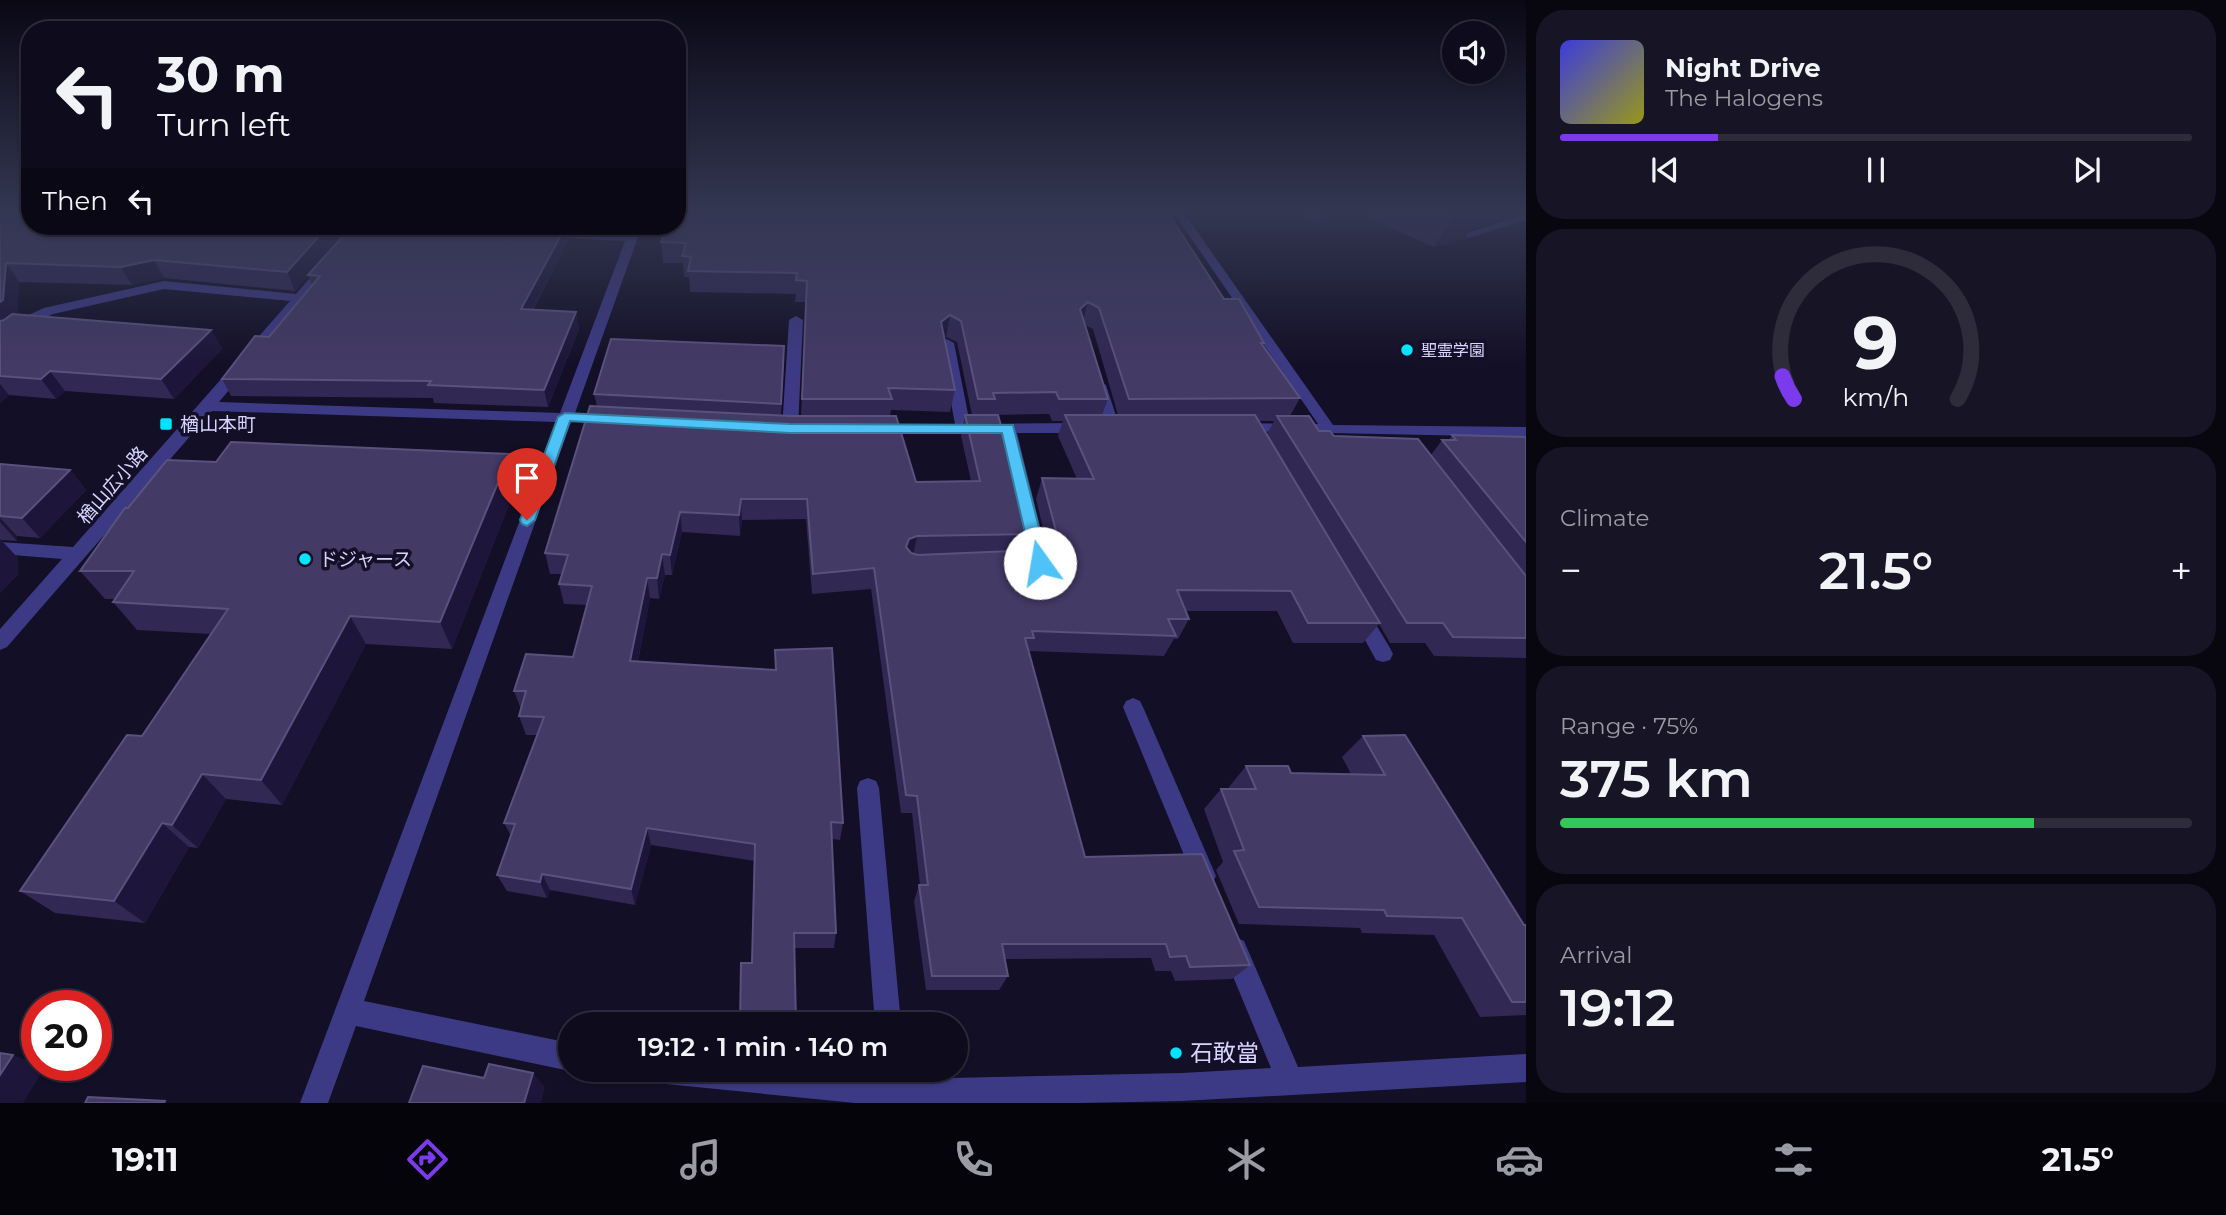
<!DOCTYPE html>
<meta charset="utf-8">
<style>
:root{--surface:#0e0b1c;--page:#171425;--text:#f1f3f6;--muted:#9b9ba3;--line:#2e2b3b;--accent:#7c3aed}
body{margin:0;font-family:Montserrat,"Noto Sans JP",sans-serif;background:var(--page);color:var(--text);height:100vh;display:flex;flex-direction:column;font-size:26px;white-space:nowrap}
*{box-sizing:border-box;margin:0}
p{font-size:23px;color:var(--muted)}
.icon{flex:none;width:38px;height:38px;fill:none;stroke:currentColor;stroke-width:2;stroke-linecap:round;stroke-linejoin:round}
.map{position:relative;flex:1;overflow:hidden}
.side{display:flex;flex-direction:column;gap:10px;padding:10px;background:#08060f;width:700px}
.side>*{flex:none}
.banner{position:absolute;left:21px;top:21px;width:665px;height:214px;border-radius:28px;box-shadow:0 2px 5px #0004,0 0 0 2px var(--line);background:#0e0b1c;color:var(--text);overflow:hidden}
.tools{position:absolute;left:1442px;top:21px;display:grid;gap:14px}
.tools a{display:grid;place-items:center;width:63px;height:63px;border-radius:50%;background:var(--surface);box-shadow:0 2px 5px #0004,0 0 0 2px var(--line);font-size:35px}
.speed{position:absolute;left:21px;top:990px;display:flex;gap:14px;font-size:35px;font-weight:700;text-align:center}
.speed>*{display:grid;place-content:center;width:91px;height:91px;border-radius:50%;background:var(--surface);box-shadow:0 2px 5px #0004,0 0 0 2px var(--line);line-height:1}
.speed .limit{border:10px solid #d22;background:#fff;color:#111}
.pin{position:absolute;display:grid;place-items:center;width:60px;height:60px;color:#fff;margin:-72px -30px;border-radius:50% 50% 50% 0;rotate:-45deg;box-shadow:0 0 7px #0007}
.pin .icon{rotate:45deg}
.me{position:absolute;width:77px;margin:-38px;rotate:347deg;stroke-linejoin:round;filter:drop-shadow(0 0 5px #0008)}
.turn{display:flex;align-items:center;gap:24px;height:147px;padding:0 21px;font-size:32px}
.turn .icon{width:91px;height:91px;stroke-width:2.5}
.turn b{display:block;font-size:49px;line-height:60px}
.then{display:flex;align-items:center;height:66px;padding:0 21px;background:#0003;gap:14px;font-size:26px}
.big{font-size:52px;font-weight:600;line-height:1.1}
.side .tile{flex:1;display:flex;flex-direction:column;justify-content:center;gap:10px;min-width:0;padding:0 24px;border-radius:28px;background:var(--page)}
.side .dial{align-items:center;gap:0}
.dial svg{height:182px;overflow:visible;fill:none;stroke:var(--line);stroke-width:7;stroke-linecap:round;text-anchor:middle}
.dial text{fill:var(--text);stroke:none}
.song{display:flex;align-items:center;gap:21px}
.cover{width:84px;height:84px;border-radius:10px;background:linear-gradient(135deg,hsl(240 70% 55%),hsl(60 70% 35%))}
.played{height:7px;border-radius:4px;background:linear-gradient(90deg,var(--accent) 25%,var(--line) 25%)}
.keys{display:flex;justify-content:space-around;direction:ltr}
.heat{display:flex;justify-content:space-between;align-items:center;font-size:38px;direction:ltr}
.charge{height:10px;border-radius:5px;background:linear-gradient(90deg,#34c759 75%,var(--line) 0)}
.trip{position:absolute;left:558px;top:1012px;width:410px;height:70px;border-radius:35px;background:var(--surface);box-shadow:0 2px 5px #0004,0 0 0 2px var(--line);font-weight:600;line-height:70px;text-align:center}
.menu{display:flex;height:112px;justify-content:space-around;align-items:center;background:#06040b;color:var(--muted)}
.menu .icon{width:49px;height:49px}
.menu .selected{color:var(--accent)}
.menu b{font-size:32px;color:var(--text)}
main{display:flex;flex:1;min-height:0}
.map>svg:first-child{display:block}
</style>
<main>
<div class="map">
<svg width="1526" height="1103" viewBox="0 0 1526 1103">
<rect width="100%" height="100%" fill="#130f26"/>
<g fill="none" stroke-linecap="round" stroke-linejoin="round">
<g fill="#3d3a85" fill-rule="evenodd">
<polygon points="1172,210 1182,210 1333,425 1526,427 1526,437 1235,431 1232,428 1240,423 1318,424"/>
<polygon points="1526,213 1526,220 1468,238 1462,235"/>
<polygon points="327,226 378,226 379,227 373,230 333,229"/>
<polygon points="631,226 642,226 575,413 610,414 617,419 610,424 571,422 364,1001 570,1043 570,1069 573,1069 570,1071 356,1026 328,1103 300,1103 557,422 212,411 7,647 0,650 0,629 62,559 0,554 0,542 73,547 290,301 164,289 53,314 34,323 18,337 0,342 0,334 8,331 24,317 44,308 164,281 296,294 323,263 327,262 333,266 331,269 219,402 560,413 625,241 544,237 538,234 544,231 627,234"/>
<polygon points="796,316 803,320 798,429 790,434 782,429 789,320"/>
<polygon points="947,339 954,343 970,424 1082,423 1090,428 1082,433 1017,433 1049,563 1046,568 1025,568 1022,563 1030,557 1001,433 876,434 868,429 876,424 955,424 940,343"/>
<polygon points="1099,381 1106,385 1120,428 1117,431 1112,433 1104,428 1092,385"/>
<polygon points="1359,606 1366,608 1390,648 1393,654 1390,660 1383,662 1376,660 1350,613 1352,608"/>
<polygon points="1133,698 1140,701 1143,707 1216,876 1212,884 1204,888 1196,884 1123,707 1126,701"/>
<polygon points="868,778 876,781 879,788 901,1024 875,1024 857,788 860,781"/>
<polygon points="1235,937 1244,941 1298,1067 1526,1054 1526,1082 1182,1101 1081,1103 855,1103 656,1083 646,1079 642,1069 795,1069 878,1078 877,1069 905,1069 906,1079 1182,1073 1271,1068 1222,950 1226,941"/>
</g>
</g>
<g fill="#312854" fill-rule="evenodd">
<polygon points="0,210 346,232 352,226 577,226 575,229 566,229 568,241 533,310 576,312 579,329 548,407 434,403 433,398 231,396 222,379 269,337 312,285 308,276 295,291 164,278 132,285 19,282 17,315 211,330 222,349 174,399 65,391 56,399 9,395 0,403"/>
<path d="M875 210H1166L1224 299 1264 343 1263 345 1300 398 1290 416 1319 431 1334 436 1431 455 1442 440H1449L1452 435 1526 437V658L1434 656 1425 643H1390L1379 624 1363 643H1293L1277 611H1186L1189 619 1178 639H1174L1164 656 1029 651 1085 857 1250 965 1232 979 1175 981 1171 971H1155L1151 958 1004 959 1008 976 999 990H926L914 901 919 885H920L912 813H901L871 589 812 594 806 519 742 520 740 536 682 532 672 575H665L659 599 650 598 638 661 775 670V650L843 823 840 840 832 839 836 933 834 948H794L752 963 755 861 651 845 635 905 550 890 547 898 507 891 497 875 511 836 504 823 537 735H526L519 716 521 709 514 691 573 657 587 605 564 604 559 584 562 574H550L545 553 597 406 594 394 784 363 781 416H801L806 302H795L796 294 690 292 689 277H684L683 263H663L661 234 863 211 875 213ZM1085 325 1093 329 1118 415H1102L1108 399ZM946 337 957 342 972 415H965L961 436 971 481 916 482 890 416 891 410 950 412 955 390 944 338ZM1049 414 1052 421H1063L1058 436 1077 479 1042 478 1036 499 1048 549 1028 550 1033 534 1016 478 991 415ZM1258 421H1274L1267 434Z"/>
<polygon points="1292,210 1526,210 1526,211 1471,229 1465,239 1434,247 1358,213 1319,225"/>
<polygon points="510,454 518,482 452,649 366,644 282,805 226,799 198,848 189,847 145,923 55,913 20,891 142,736 211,634 137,630 113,602 116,599 105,599 80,571 128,508 216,462"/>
<polygon points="0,464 70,470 86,490 40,538 17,536 17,541 1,540 18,558 18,574 0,593"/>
<polygon points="1363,736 1524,925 1526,925 1526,1015 1480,1017 1434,935 1362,933 1360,928 1239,924 1216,870 1223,862 1204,809 1221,789 1230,789 1229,787 1246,766 1291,773 1351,774 1342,757"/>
</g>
<g fill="#1d163a">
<polygon points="1327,210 1360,210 1358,213 1319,225"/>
<polygon points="1457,210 1526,210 1471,229 1465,239 1434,247"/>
<polygon points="328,226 343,226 346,232 295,291 287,272"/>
<polygon points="566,226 568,241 524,326 521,309"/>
<polygon points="154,260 164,278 132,285 121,267"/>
<polygon points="6,263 19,282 17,320 0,331 0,302"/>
<polygon points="1088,302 1082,324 1080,309"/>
<polygon points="576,312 579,329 548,407 544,390"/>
<polygon points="950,315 946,337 937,343 941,322"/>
<polygon points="211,330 222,349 174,399 161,379"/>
<polygon points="50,371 65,391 56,399 41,379"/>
<polygon points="0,384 9,395 0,403"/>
<polygon points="510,454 518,482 452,649 440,622"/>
<polygon points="70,470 86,490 40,538 22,518"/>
<polygon points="741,499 742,520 740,536 739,515"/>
<polygon points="680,512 682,532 672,575 670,555"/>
<polygon points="0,518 17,536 17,541 0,522"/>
<polygon points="917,536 913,557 906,547 909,539"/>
<polygon points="0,539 18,558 18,574 0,593"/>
<polygon points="662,554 665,575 659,599 657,578"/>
<polygon points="647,578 650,598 634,680 630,661"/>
<polygon points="350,616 366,644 282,805 261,780"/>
<polygon points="202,774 226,799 198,848 172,825"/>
<polygon points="162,823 189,847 145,923 114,901"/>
<polygon points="647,828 651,845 635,905 631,889"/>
<polygon points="542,874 550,890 547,898 540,882"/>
<polygon points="13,1055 37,1064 37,1066 45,1067 23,1103 0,1103 0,1075"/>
<polygon points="533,1073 545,1087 541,1103 524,1103"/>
</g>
<g fill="#433a66" stroke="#5a527e" stroke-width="2">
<polygon points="0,210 30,210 30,226 328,226 287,272 154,260 121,267 6,263 3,300 0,302"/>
<polygon points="677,210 863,210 863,211 877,213 877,210 1166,210 1224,299 1239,299 1264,343 1261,343 1300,398 1129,399 1099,308 1088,302 1080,309 1108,399 1059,399 1056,392 993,393 995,399 978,399 961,321 950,315 941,322 955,390 888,388 892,399 802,399 807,281 796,280 797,273 688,271 691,257 682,256 686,243 661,242 664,234 661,234 664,226 677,226"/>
<polygon points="352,226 566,226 521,309 576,312 544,390 428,385 431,381 222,379 255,336 269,337 320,276 308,275"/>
<polygon points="12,314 211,330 161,379 50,371 41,379 0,376 0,321 4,320"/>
<polygon points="611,339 784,346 781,404 594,394"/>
<polygon points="590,406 790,416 896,416 916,482 980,481 965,415 998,415 1016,478 1020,478 1033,534 917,536 909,539 906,547 911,553 918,555 1056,549 1059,542 1042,478 1094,479 1065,415 1255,415 1380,623 1308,623 1291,591 1177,590 1189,619 1168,619 1176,636 1032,631 1034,638 1025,638 1085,857 1202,854 1250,965 1190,967 1186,956 1170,957 1166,944 1002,944 1008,976 932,976 919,885 928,885 917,796 906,795 874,568 813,574 807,499 741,499 739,515 680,512 670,555 662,554 657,578 647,578 630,661 776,670 775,650 832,648 843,823 831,822 836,933 794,933 796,1024 740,1024 741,963 752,963 755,844 647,828 631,889 542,874 540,882 497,875 515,824 504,823 544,717 519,716 526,691 514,691 526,654 573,657 592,586 559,584 568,555 545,553"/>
<polygon points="1277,416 1309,416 1319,431 1330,431 1334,436 1418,439 1526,576 1526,638 1453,637 1443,623 1407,623"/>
<polygon points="1452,435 1526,437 1526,542 1442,440 1456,440"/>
<polygon points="231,442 510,454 440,622 350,616 261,780 202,774 172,825 162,823 114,901 20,891 127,735 142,736 228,609 113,602 134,571 80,571 125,508 128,508 167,460 216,462"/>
<polygon points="0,464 70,470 22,518 0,516"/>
<polygon points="1405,735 1524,925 1526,925 1526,1002 1512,1002 1462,918 1387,916 1384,910 1259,907 1234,851 1244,850 1221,789 1256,789 1246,766 1288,766 1291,773 1385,775 1363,736"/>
<polygon points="0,1053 13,1055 0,1075"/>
<polygon points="489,1064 533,1073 524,1103 409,1103 423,1066 484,1078"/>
<polygon points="88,1097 165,1101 164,1103 85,1103"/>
</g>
<linearGradient id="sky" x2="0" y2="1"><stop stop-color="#0a0815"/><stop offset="0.58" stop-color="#333752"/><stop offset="1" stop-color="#333752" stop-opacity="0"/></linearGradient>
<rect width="1526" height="364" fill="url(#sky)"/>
<polygon fill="#4fc3f7" stroke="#337fa1" stroke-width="2" points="565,413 790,424 1013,425 1048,563 1040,569 1032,563 1002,433 790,433 570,421 535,520 527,526 522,524 520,520 558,417"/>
<g fill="#00e5ff" stroke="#130f26" stroke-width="2.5">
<circle cx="1407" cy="350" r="7"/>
<rect x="159" y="417" width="14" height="14" rx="3.5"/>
<circle cx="305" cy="559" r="7"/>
<circle cx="1176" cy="1053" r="7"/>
</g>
<g text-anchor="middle" stroke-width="7" stroke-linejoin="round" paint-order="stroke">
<g font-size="16" fill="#d9d4ff" stroke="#130f26" text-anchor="start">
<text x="1421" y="356">聖霊学園</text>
</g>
<g font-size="19" fill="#d9d4ff" stroke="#130f26" text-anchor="start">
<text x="180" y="431">楢山本町</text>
<text x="319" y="566">ドジャース</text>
</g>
<g font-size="19" fill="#d9d4ff" stroke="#130f26">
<text transform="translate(112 485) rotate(-49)" y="7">楢山広小路</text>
</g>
<g font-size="23" fill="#d9d4ff" stroke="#130f26" text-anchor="start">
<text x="1190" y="1061">石敢當</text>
</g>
</g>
</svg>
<div class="tools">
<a><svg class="icon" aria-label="sound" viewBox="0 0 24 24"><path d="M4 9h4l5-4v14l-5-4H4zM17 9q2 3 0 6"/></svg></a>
</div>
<div class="speed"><div class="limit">20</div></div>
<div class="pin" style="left:527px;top:520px;background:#d93025"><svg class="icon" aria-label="arrive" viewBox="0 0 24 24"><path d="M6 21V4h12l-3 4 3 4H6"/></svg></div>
<svg class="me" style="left:1040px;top:563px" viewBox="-20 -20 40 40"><circle r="19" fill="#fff"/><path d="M0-13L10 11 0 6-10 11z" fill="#4fc3f7"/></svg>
<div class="trip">19:12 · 1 min · 140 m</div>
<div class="banner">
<div class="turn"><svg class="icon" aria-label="left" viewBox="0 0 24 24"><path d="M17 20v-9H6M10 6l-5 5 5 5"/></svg><div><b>30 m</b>Turn left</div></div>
<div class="then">Then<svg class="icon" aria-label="left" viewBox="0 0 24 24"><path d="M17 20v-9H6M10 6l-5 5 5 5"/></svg></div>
</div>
</div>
<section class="side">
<div class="tile">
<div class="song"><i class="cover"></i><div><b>Night Drive</b><p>The Halogens</p></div></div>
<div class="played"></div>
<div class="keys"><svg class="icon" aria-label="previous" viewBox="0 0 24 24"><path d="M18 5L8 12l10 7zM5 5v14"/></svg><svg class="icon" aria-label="pause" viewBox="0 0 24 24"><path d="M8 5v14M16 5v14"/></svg><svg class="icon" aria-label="next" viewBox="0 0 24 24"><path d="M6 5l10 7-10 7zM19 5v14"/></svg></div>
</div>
<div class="tile dial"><svg viewBox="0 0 100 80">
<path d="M14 69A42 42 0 1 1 86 69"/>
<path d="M14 69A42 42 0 0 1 9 59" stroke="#7c3aed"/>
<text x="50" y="56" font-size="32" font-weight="700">9</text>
<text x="50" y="72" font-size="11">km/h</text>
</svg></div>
<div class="tile"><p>Climate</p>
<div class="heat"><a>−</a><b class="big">21.5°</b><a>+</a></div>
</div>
<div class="tile"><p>Range · 75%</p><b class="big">375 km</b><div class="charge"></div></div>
<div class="tile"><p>Arrival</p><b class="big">19:12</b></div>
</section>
</main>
<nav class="menu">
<b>19:11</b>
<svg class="icon selected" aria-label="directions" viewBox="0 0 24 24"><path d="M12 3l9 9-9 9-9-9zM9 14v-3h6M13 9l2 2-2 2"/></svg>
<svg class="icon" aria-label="music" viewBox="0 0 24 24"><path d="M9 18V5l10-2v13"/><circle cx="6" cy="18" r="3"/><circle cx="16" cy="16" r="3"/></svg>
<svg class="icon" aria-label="phone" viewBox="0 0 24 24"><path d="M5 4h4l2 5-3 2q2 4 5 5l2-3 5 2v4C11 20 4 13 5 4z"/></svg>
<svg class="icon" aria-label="climate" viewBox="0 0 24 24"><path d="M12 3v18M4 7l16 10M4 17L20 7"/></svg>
<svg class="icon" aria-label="car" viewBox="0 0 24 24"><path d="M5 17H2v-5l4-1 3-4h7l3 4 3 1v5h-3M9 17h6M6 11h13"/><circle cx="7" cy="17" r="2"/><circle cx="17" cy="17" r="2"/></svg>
<svg class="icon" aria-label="filters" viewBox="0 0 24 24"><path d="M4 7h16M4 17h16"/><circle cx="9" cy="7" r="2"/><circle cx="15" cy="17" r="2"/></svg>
<b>21.5°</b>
</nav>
